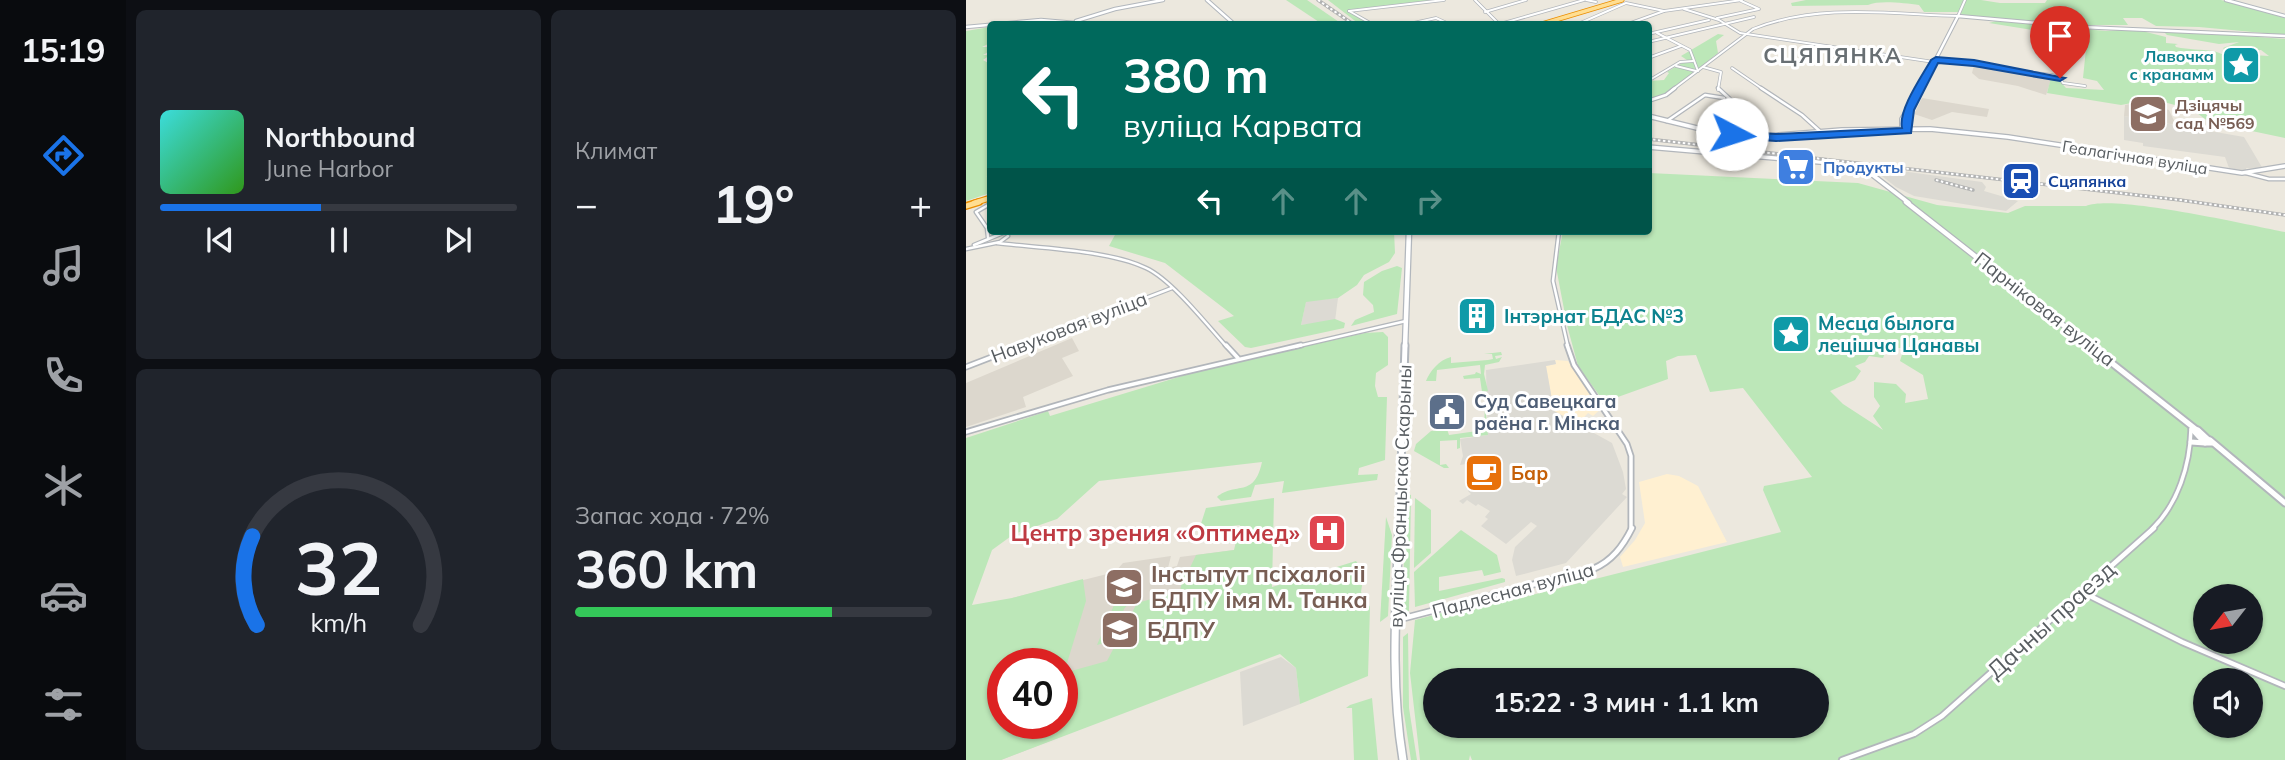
<!DOCTYPE html>
<html lang="ru">
<meta charset="utf-8">
<style>
:root{--surface:#171b24;--page:#20242c;--text:#f1f3f6;--muted:#9ea1a6;--line:#363941;--accent:#1a73e8}
body{margin:0;font-family:Mulish,sans-serif;background:var(--page);color:var(--text);height:100vh;display:flex;flex-direction:column;font-size:26px;white-space:nowrap}
*{box-sizing:border-box;margin:0}
p{font-size:23px;color:var(--muted)}
.icon{flex:none;width:38px;height:38px;fill:none;stroke:currentColor;stroke-width:2;stroke-linecap:round;stroke-linejoin:round}
.map{position:relative;flex:1;overflow:hidden}
.side{display:flex;flex-direction:column;gap:10px;padding:10px;background:#0d0f14;width:840px}
.side>*{flex:none}
.hud{position:absolute;left:21px;top:21px;width:665px;height:214px;border-radius:7px;box-shadow:0 2px 5px #0004;background:#00695c;color:#fff;overflow:hidden}
.needle{width:46px;rotate:239deg}
.fabs{position:absolute;left:1227px;top:584px;display:grid;gap:14px}
.fabs a{display:grid;place-items:center;width:70px;height:70px;border-radius:50%;background:var(--surface);box-shadow:0 2px 5px #0004;font-size:35px}
.speed{position:absolute;left:21px;top:648px;display:flex;gap:14px;font-size:35px;font-weight:700;text-align:center}
.speed>*{display:grid;place-content:center;width:91px;height:91px;border-radius:50%;background:var(--surface);box-shadow:0 2px 5px #0004;line-height:1}
.speed .limit{border:10px solid #d22;background:#fff;color:#111}
.pin{position:absolute;display:grid;place-items:center;width:60px;height:60px;color:#fff;margin:-72px -30px;border-radius:50% 50% 50% 0;rotate:-45deg;box-shadow:0 0 7px #0007}
.pin .icon{rotate:45deg}
.me{position:absolute;width:77px;margin:-38px;rotate:95deg;stroke-linejoin:round;filter:drop-shadow(0 0 5px #0008)}
.turn{display:flex;align-items:center;gap:24px;height:147px;padding:0 21px;font-size:32px}
.turn .icon{width:91px;height:91px;stroke-width:2.5}
.turn b{display:block;font-size:49px;line-height:60px}
.lanes{display:flex;align-items:center;height:66px;padding:0 21px;background:#0003;justify-content:center;gap:35px;direction:ltr}
.lanes .off{opacity:.35}
.big{font-size:52px;font-weight:700;line-height:1.1}
.side .widget{flex:1;display:flex;flex-direction:column;justify-content:center;gap:10px;min-width:0;padding:0 24px;border-radius:10px;background:var(--page)}
.side .dial{align-items:center;gap:0}
.dial svg{height:182px;overflow:visible;fill:none;stroke:var(--line);stroke-width:7;stroke-linecap:round;text-anchor:middle}
.dial text{fill:var(--text);stroke:none}
.song{display:flex;align-items:center;gap:21px}
.cover{width:84px;height:84px;border-radius:10px;background:linear-gradient(135deg,hsl(180 70% 55%),hsl(110 70% 35%))}
.played{height:7px;border-radius:4px;background:linear-gradient(90deg,var(--accent) 45%,var(--line) 45%)}
.keys{display:flex;justify-content:space-around;direction:ltr}
.heat{display:flex;justify-content:space-between;align-items:center;font-size:38px;direction:ltr}
.charge{height:10px;border-radius:5px;background:linear-gradient(90deg,#34c759 72%,var(--line) 0)}
.side .tiles{flex:1;display:grid;gap:10px;grid-template-columns:repeat(2,1fr)}
.trip{position:absolute;left:457px;top:668px;width:406px;height:70px;border-radius:35px;background:var(--surface);box-shadow:0 2px 5px #0004;font-weight:700;line-height:70px;text-align:center}
main{display:flex;flex:1;min-height:0}
.dock{display:flex;flex-direction:column;width:126px;justify-content:space-around;align-items:center;background:#090b0e;color:var(--muted)}
.dock .icon{width:49px;height:49px}
.dock .current{color:var(--accent)}
.dock b{font-size:32px;color:var(--text)}
.map>svg:first-child{display:block}
</style>
<main>
<nav class="dock">
<b>15:19</b>
<svg class="icon current" aria-label="directions" viewBox="0 0 24 24"><path d="M12 3l9 9-9 9-9-9zM9 14v-3h6M13 9l2 2-2 2"/></svg>
<svg class="icon" aria-label="music" viewBox="0 0 24 24"><path d="M9 18V5l10-2v13"/><circle cx="6" cy="18" r="3"/><circle cx="16" cy="16" r="3"/></svg>
<svg class="icon" aria-label="phone" viewBox="0 0 24 24"><path d="M5 4h4l2 5-3 2q2 4 5 5l2-3 5 2v4C11 20 4 13 5 4z"/></svg>
<svg class="icon" aria-label="climate" viewBox="0 0 24 24"><path d="M12 3v18M4 7l16 10M4 17L20 7"/></svg>
<svg class="icon" aria-label="car" viewBox="0 0 24 24"><path d="M5 17H2v-5l4-1 3-4h7l3 4 3 1v5h-3M9 17h6M6 11h13"/><circle cx="7" cy="17" r="2"/><circle cx="17" cy="17" r="2"/></svg>
<svg class="icon" aria-label="filters" viewBox="0 0 24 24"><path d="M4 7h16M4 17h16"/><circle cx="9" cy="7" r="2"/><circle cx="15" cy="17" r="2"/></svg>
</nav>
<section class="side">
<div class="tiles">
<div class="widget">
<div class="song"><i class="cover"></i><div><b>Northbound</b><p>June Harbor</p></div></div>
<div class="played"></div>
<div class="keys"><svg class="icon" aria-label="previous" viewBox="0 0 24 24"><path d="M18 5L8 12l10 7zM5 5v14"/></svg><svg class="icon" aria-label="pause" viewBox="0 0 24 24"><path d="M8 5v14M16 5v14"/></svg><svg class="icon" aria-label="next" viewBox="0 0 24 24"><path d="M6 5l10 7-10 7zM19 5v14"/></svg></div>
</div>
<div class="widget"><p>Климат</p>
<div class="heat"><a>−</a><b class="big">19°</b><a>+</a></div>
</div>
<div class="widget dial"><svg viewBox="0 0 100 80">
<path d="M14 69A42 42 0 1 1 86 69"/>
<path d="M14 69A42 42 0 0 1 12 30" stroke="#1a73e8"/>
<text x="50" y="56" font-size="32" font-weight="700">32</text>
<text x="50" y="72" font-size="11">km/h</text>
</svg></div>
<div class="widget"><p>Запас хода · 72%</p><b class="big">360 km</b><div class="charge"></div></div>
</div>
</section>
<div class="map">
<svg width="1319" height="760" viewBox="0 0 1319 760">
<rect width="100%" height="100%" fill="#ece8de"/>
<g fill="#fff0d1">
<polygon points="589,360 602,361 635,409 627,416 622,413 612,424 588,411 580,366 590,364"/>
<polygon points="701,474 713,476 732,486 761,542 657,567 654,557 669,540 679,523 673,482"/>
</g>
<g fill="#dcdad3">
<polygon points="1158,116 1278,137 1297,169 1280,168 1281,171 1263,168 1259,157 1177,146 1177,143 1158,140"/>
<polygon points="913,168 1016,182 1020,187 1018,191 1052,201 1040,211 948,196 930,187 907,169"/>
<polygon points="372,298 369,321 335,325 340,301"/>
<polygon points="589,360 590,364 580,366 588,411 646,443 657,472 660,489 656,494 661,497 600,563 550,576 546,560 549,547 571,526 565,522 540,544 515,526 522,519 519,517 524,511 512,504 510,506 501,500 497,504 493,501 505,494 502,491 505,487 510,490 520,478 509,470 503,474 500,472 505,468 500,464 494,465 497,456 494,439 522,435 520,370"/>
<polygon points="315,657 330,668 334,704 277,726 274,672"/>
</g>
<g fill="#dcd7cd" fill-rule="evenodd">
<polygon points="1008,65 1086,77 1080,95 1052,86 1013,79 1006,73"/>
<polygon points="956,98 1023,109 1021,117 986,112 966,120 948,114"/>
<polygon points="1173,102 1203,110 1210,125 1158,116 1159,105"/>
<polygon points="106,338 113,351 96,358 107,376 57,397 60,407 0,427 0,383"/>
<path d="M268 550V669L35 760H0L46 598 149 572 157 563 205 556 202 568 211 566 214 557ZM37 663H96V723H37Z"/>
</g>
<g fill="#bce7b8" fill-rule="evenodd">
<polygon points="320,0 341,0 376,24 356,24"/>
<polygon points="362,0 474,0 384,11 404,24 393,24"/>
<path d="M840 0H1015L1034 3H1079L1081 0H1255L1319 18V35L1233 27 1190 26 1176 18H1157L1162 25H1105L999 16 992 12H958L953 5C938 3 913 0 902 5L826 6 825 3Z"/>
<path d="M1030 21 1140 31 1168 29 1200 37V43L1212 44 1209 45 1210 47C1223 50 1235 49 1247 51 1256 53 1261 58 1271 57L1270 54 1303 56 1295 50 1261 52 1257 48 1273 42 1253 44 1201 35 1196 30 1319 39V138L1243 122 1227 110 1187 99 1155 105 1081 93 1085 78 1092 79 1100 88 1138 90 1131 81 1117 78 1121 39 1023 23Z"/>
<polygon points="24,27 24,43 16,47 24,47 24,51 17,55 24,55 17,60 24,64 24,176 20,177 24,177 24,193 0,201 0,31"/>
<polygon points="752,34 758,35 750,41 752,53 693,100 683,102 682,81 698,80 703,73 701,72 721,60 715,56"/>
<path d="M683 173 892 183 971 205 1042 213 1059 206H1120C1148 194 1282 225 1319 232V760H506L504 755 503 760H454L444 673 449 620 542 595 546 600 815 532 797 490 798 486 846 477 777 388 744 392 730 355 712 356 700 361 702 379 638 402 612 366 601 325 590 267 597 231H682ZM820 324 834 327 843 337 814 350 815 343 806 337 809 331ZM921 348H938L934 361 957 375 962 399 939 403 940 394 930 384 908 382V397L914 406 907 416 917 430 877 404 864 391 889 380 895 371 889 366 899 362 903 356 917 358ZM1239 597H1284V642H1239ZM469 681H850V726H469ZM1239 681H1284V726H1239Z"/>
<polygon points="142,231 428,231 429,253 423,262 398,275 391,285 372,298 340,302 335,325 369,319 379,323 378,328 285,348 279,347 252,321 268,316 199,263 143,246 150,233"/>
<polygon points="431,266 436,268 431,314 385,326 389,320 408,312 407,305 397,295 398,282 416,271"/>
<path d="M417 332 422 337V365L410 373 409 386 412 397H421L419 460 393 468 392 475 412 474 411 480 316 493 318 481 289 485 285 497 255 501 251 497C270 481 288 499 296 462L133 481 91 519 48 534 26 550 6 605 46 598 117 579 120 601 98 673 141 661 171 603 214 591 219 569 222 572 230 555 268 550 274 525 233 530 240 508 308 498 306 587 390 561 398 572 395 592 404 607 402 676 334 704 330 668 314 654 35 760H0V438L82 411 84 416 249 366 399 333ZM37 663H96V723H37Z"/>
<path d="M535 352 536 355 529 356 530 359 536 357 533 362 519 365 518 374 522 391 516 392 514 378 498 379 497 376 509 374 510 372 515 374 514 365 471 370 470 381H460C464 371 473 360 485 357V363L522 360 527 359 526 354H518Z"/>
<polygon points="519,404 522,435 494,438 494,448 491,449 491,440 474,441 474,465 480,464 483,468 478,468 448,451 450,444 465,431 481,429 483,435 518,430"/>
<polygon points="439,493 445,495 443,611 439,611 437,608"/>
<polygon points="449,498 465,510 465,553 448,568"/>
<polygon points="420,517 426,535 422,616 414,622"/>
<polygon points="495,530 531,555 535,572 518,576 516,570 473,577 473,591 536,578 539,579 539,582 449,607 448,572"/>
<polygon points="155,598 164,602 158,609 148,640 131,645 148,605"/>
<polygon points="442,633 443,708 451,760 445,760 437,707 437,637"/>
<polygon points="406,698 412,760 388,760 386,708 380,708 384,705"/>
</g>
<g fill="none" stroke-linecap="round" stroke-linejoin="round">
<g stroke="#b2b6bb" stroke-width="3.5">
<g id="minor-far3">
<polyline points="509,0 533,24"/>
<polyline points="620,0 630,2"/>
<polyline points="718,9 753,20 774,33 968,62"/>
<polyline points="383,11 478,0"/>
<polyline points="383,11 406,24"/>
<polyline points="519,12 560,0"/>
<polyline points="751,18 793,9 775,1"/>
<polyline points="443,24 470,18 483,24"/>
<polyline points="534,24 618,0"/>
<polyline points="612,24 660,3 698,11"/>
<polyline points="662,24 698,11 776,0"/>
<polyline points="691,33 724,50 732,71"/>
<polyline points="682,34 743,20"/>
<polyline points="682,42 788,17"/>
<polyline points="682,58 715,46"/>
<polyline points="969,60 1086,75 1093,77 1097,83 1119,86"/>
<polyline points="710,66 730,71"/>
<polyline points="737,67 755,72 752,90"/>
<polyline points="766,68 798,90"/>
<polyline points="682,81 714,62 727,61"/>
<path d="M706 90 787 29C852 3 924 14 992 16L999 0"/>
</g>
</g>
<g stroke="#b2b6bb" stroke-width="5">
<g id="minor-far2">
<polyline points="752,88 778,112 782,121 803,136"/>
<polyline points="795,88 836,115 857,134"/>
<polyline points="682,101 700,95 709,88"/>
<polyline points="701,121 739,95 758,98"/>
<polyline points="1280,173 1303,179 1319,179"/>
<polyline points="593,231 587,281 602,347"/>
<polyline points="22,237 21,228 10,212 24,204"/>
<path d="M31 243C73 248 143 250 180 268 206 280 241 325 261 347"/>
<polyline points="8,245 37,233"/>
<polyline points="0,249 34,242 42,236"/>
<polyline points="52,347 206,288"/>
<polyline points="328,347 440,321"/>
</g>
</g>
<g stroke="#b2b6bb" stroke-width="7">
<g id="minor-far1">
<polyline points="260,345 272,358"/>
<polyline points="601,345 608,365 661,444 665,456 665,529"/>
<polyline points="0,367 57,345"/>
<polyline points="0,432 142,390 335,345"/>
<path d="M1186 529C1212 504 1224 465 1225 429"/>
</g>
</g>
<g stroke="#b2b6bb" stroke-width="8">
<g id="minor">
<polyline points="1116,592 1216,642 1319,686"/>
<path d="M431 620 627 569C646 561 657 546 666 528"/>
<polyline points="876,760 948,734 976,716 1188,528"/>
</g>
</g>
<g stroke="#b2b6bb" stroke-width="4.5">
<polyline id="tertiary-far3" points="954,90 992,16 1116,27 1319,36"/>
</g>
<g stroke="#b2b6bb" stroke-width="6">
<g id="tertiary-far2">
<polyline points="682,116 739,130 789,137"/>
<polyline points="936,128 936,119 955,88"/>
<polyline points="941,130 943,110"/>
<polyline points="788,137 876,130 964,129 1042,137 1276,173 1319,166"/>
<polyline points="682,147 865,163 904,173 943,203"/>
</g>
</g>
<g stroke="#b2b6bb" stroke-width="7">
<polyline id="tertiary-far1" points="940,202 1125,347"/>
</g>
<g stroke="#b2b6bb" stroke-width="9">
<g id="tertiary">
<polyline points="1123,345 1232,431"/>
<polygon points="1226,429 1232,430 1246,443 1239,443"/>
<polyline points="1244,440 1319,503"/>
<polyline points="1225,442 1239,443"/>
</g>
</g>
<g stroke="#b2b7bd" stroke-width="4.5">
<g id="secondary-far3">
<polyline points="241,0 268,24"/>
<polyline points="1260,0 1319,16"/>
<polyline points="110,21 149,9 197,0"/>
<polyline points="0,27 75,20 120,24"/>
</g>
</g>
<g stroke="#b2b7bd" stroke-width="7">
<polyline id="secondary-far2" points="439,347 443,231"/>
</g>
<g stroke="#b2b7bd" stroke-width="9">
<polyline id="secondary-far1" points="433,529 439,345"/>
</g>
<g stroke="#b2b7bd" stroke-width="10">
<path id="secondary" d="M433 528C430 607 424 681 437 760"/>
</g>
<g stroke="#eb8e00" stroke-width="5">
<polyline id="trunk-far2" points="576,24 656,0"/>
</g>
<g stroke="#eb8e00" stroke-width="7">
<polyline id="trunk-far1" points="8,203 24,198"/>
</g>
<g stroke="#eb8e00" stroke-width="8">
<polyline id="trunk" points="0,206 13,202"/>
</g>
<use href="#minor-far3" stroke="#fff" stroke-width="2"/>
<use href="#minor-far2" stroke="#fff" stroke-width="2.5"/>
<use href="#minor-far1" stroke="#fff" stroke-width="3.5"/>
<use href="#minor" stroke="#fff" stroke-width="4.5"/>
<use href="#tertiary-far3" stroke="#fff" stroke-width="2.5"/>
<use href="#tertiary-far2" stroke="#fff" stroke-width="3.5"/>
<use href="#tertiary-far1" stroke="#fff" stroke-width="4.5"/>
<use href="#tertiary" stroke="#fff" stroke-width="5"/>
<use href="#secondary-far3" stroke="#fff" stroke-width="2.5"/>
<use href="#secondary-far2" stroke="#fff" stroke-width="4.5"/>
<use href="#secondary-far1" stroke="#fff" stroke-width="5"/>
<use href="#secondary" stroke="#fff" stroke-width="7"/>
<use href="#trunk-far2" stroke="#ffde92" stroke-width="3.5"/>
<use href="#trunk-far1" stroke="#ffde92" stroke-width="4.5"/>
<use href="#trunk" stroke="#ffde92" stroke-width="5"/>
<g stroke="#b1b2b2" stroke-width="3.5">
<g id="rail">
<polyline points="352,0 387,24"/>
<polyline points="682,139 1214,200 1319,215"/>
<polyline points="970,180 1007,190"/>
</g>
</g>
<use href="#rail" stroke="#fff" stroke-width="2" stroke-dasharray="2.5" stroke-linecap="butt"/>
</g>
<path fill="#1a73e8" stroke="#114b97" stroke-width="2" d="M970 57 1008 60 1099 78 1094 81 1008 66 972 63 948 110 945 133 810 141 766 138 761 134 766 131 810 134 936 128C932 110 956 76 965 60Z"/>
<defs>
<g id="sight-square" transform="scale(2.0125)"><rect x="-9" y="-9" width="18" height="18" rx="4" fill="#0f9aa8" stroke="#fff"/><path d="M0-6L1.8-2.2L6-1.7L2.9 1.2L3.7 5.4L0 3.3L-3.7 5.4L-2.9 1.2L-6-1.7L-1.8-2.2Z" fill="#fff"/></g>
<g id="school-square" transform="scale(2.0125)"><rect x="-9" y="-9" width="18" height="18" rx="4" fill="#8d6e63" stroke="#fff"/><path d="M0-5L7-2L0 1L-7-2ZM-4 1L0 2.5L4 1V4Q0 6-4 4Z" fill="#fff"/></g>
<g id="supermarket-square" transform="scale(2.0125)"><rect x="-9" y="-9" width="18" height="18" rx="4" fill="#3f7fe0" stroke="#fff"/><path d="M-6-5.5h2.5l.6 2H6L4.5 2H-2.5L-4.4-4H-6ZM-1.5 3.2a1.3 1.3 0 1 0 .1 0ZM3 3.2a1.3 1.3 0 1 0 .1 0Z" fill="#fff"/></g>
<g id="station-square" transform="scale(2.0125)"><rect x="-9" y="-9" width="18" height="18" rx="4" fill="#1a4fb4" stroke="#fff"/><path d="M-3-6H3Q5-6 5-4V2Q5 4 3 4L4.5 6H3L1.5 4h-3L-3 6H-4.5L-3 4Q-5 4-5 2V-4Q-5-6-3-6ZM-3.5-4v3h7v-3ZM-3.5 1v1.5H-2V1ZM2 1v1.5H3.5V1Z" fill="#fff"/></g>
<g id="building-square" transform="scale(2.0125)"><rect x="-9" y="-9" width="18" height="18" rx="4" fill="#0f9aa8" stroke="#fff"/><path d="M-4-6H4V6H1V3H-1V6H-4ZM-2.5-4.3h1.7v1.8h-1.7ZM.8-4.3h1.7v1.8H.8ZM-2.5-1h1.7V.8h-1.7ZM.8-1h1.7V.8H.8Z" fill="#fff"/></g>
<g id="civic-square" transform="scale(2.0125)"><rect x="-9" y="-9" width="18" height="18" rx="4" fill="#5c6f8a" stroke="#fff"/><path d="M-.6-6.5H3V-4.5H.6V-3L4-1V1h2V6H-6V1h2V-1L-.6-3ZM-1.2 2.5V6h2.4V2.5Z" fill="#fff"/></g>
<g id="cafe-square" transform="scale(2.0125)"><rect x="-9" y="-9" width="18" height="18" rx="4" fill="#e8710a" stroke="#fff"/><path d="M-5.5-4.5H6V0H3Q3 3.5 0 3.5H-2.5Q-5.5 3.5-5.5 0ZM3-3.2v2h1.7v-2ZM-6 4.5H4V6H-6Z" fill="#fff"/></g>
<g id="hospital-square" transform="scale(2.0125)"><rect x="-9" y="-9" width="18" height="18" rx="4" fill="#e0444e" stroke="#fff"/><path d="M-5-5h3v3.5h4V-5h3V5h-3V1.5h-4V5h-3Z" fill="#fff"/></g>
<g id="university-square" transform="scale(2.0125)"><rect x="-9" y="-9" width="18" height="18" rx="4" fill="#8d6e63" stroke="#fff"/><path d="M0-5L7-2L0 1L-7-2ZM-4 1L0 2.5L4 1V4Q0 6-4 4Z" fill="#fff"/></g>
</defs>
<g fill-rule="evenodd">
<use href="#sight-square" x="1275" y="65"/>
<use href="#school-square" x="1182" y="114"/>
<use href="#supermarket-square" x="830" y="167"/>
<use href="#station-square" x="1055" y="181"/>
<use href="#building-square" x="511" y="316"/>
<use href="#sight-square" x="825" y="334"/>
<use href="#civic-square" x="481" y="412"/>
<use href="#cafe-square" x="518" y="473"/>
<use href="#hospital-square" x="361" y="533"/>
<use href="#university-square" x="158" y="587"/>
<use href="#university-square" x="154" y="630"/>
</g>
<g text-anchor="middle" stroke-width="6" stroke-linejoin="round" paint-order="stroke">
<g font-size="16" font-weight="bold" fill="#0d838f" stroke="#fff" text-anchor="end">
<text x="1248" y="62">Лавочка<tspan x="1248" dy="18">с кранамм</tspan></text>
</g>
<g font-size="16" font-weight="bold" fill="#785e54" stroke="#fff" text-anchor="start">
<text x="1209" y="111">Дзіцячы<tspan x="1209" dy="18">сад №569</tspan></text>
</g>
<g font-size="16" fill="#585d61" stroke="#fff">
<text transform="translate(1169 157) rotate(9)" y="6">Геалагічная вуліца</text>
</g>
<g font-size="16" font-weight="bold" fill="#366cbe" stroke="#fff" text-anchor="start">
<text x="857" y="173">Продукты</text>
</g>
<g font-size="16" font-weight="bold" fill="#164399" stroke="#fff" text-anchor="start">
<text x="1082" y="187">Сцяпянка</text>
</g>
<g font-size="19" fill="#585d61" stroke="#fff">
<text transform="translate(1079 309) rotate(38)" y="7">Парніковая вуліца</text>
<text transform="translate(103 327) rotate(-21)" y="7">Навуковая вуліца</text>
<text transform="translate(434 496) rotate(-88)" y="7">вуліца Францыска Скарыны</text>
<text transform="translate(547 590) rotate(-15)" y="7">Падлесная вуліца</text>
</g>
<g font-size="19" font-weight="bold" fill="#0d838f" stroke="#fff" text-anchor="start">
<text x="538" y="323">Інтэрнат БДАС №3</text>
<text x="852" y="330">Месца былога<tspan x="852" dy="22">лецішча Цанавы</tspan></text>
</g>
<g font-size="19" font-weight="bold" fill="#4e5e75" stroke="#fff" text-anchor="start">
<text x="508" y="408">Суд Савецкага<tspan x="508" dy="22">раёна г. Мінска</tspan></text>
</g>
<g font-size="19" font-weight="bold" fill="#c56008" stroke="#fff" text-anchor="start">
<text x="545" y="480">Бар</text>
</g>
<g font-size="21" font-weight="bold" letter-spacing="2" fill="#686f73" stroke="#fff">
<text x="867" y="63">СЦЯПЯНКА</text>
</g>
<g font-size="23" font-weight="bold" fill="#be3a42" stroke="#fff" text-anchor="end">
<text x="334" y="541">Центр зрения «Оптимед»</text>
</g>
<g font-size="23" font-weight="bold" fill="#785e54" stroke="#fff" text-anchor="start">
<text x="185" y="582">Інстытут псіхалогіі<tspan x="185" dy="26">БДПУ імя М. Танка</tspan></text>
<text x="181" y="638">БДПУ</text>
</g>
<g font-size="23" fill="#585d61" stroke="#fff">
<text transform="translate(1085 620) rotate(-42)" y="8">Дачны праезд</text>
</g>
</g>
</svg>
<div class="fabs">
<a><svg class="needle" viewBox="-14 -14 28 28"><path d="M0-13l5 13h-10z" fill="#e53935"/><path d="M0 13l5-13h-10z" fill="#9ea1a6"/></svg></a>
<a><svg class="icon" aria-label="sound" viewBox="0 0 24 24"><path d="M4 9h4l5-4v14l-5-4H4zM17 9q2 3 0 6"/></svg></a>
</div>
<div class="speed"><div class="limit">40</div></div>
<div class="pin" style="left:1094px;top:78px;background:#d93025"><svg class="icon" aria-label="arrive" viewBox="0 0 24 24"><path d="M6 21V4h12l-3 4 3 4H6"/></svg></div>
<svg class="me" style="left:766px;top:134px" viewBox="-20 -20 40 40"><circle r="19" fill="#fff"/><path d="M0-13L10 11 0 6-10 11z" fill="#1a73e8"/></svg>
<div class="trip">15:22 · 3 мин · 1.1 km</div>
<div class="hud">
<div class="turn"><svg class="icon" aria-label="left" viewBox="0 0 24 24"><path d="M17 20v-9H6M10 6l-5 5 5 5"/></svg><div><b>380 m</b>вуліца Карвата</div></div>
<div class="lanes"><svg class="icon" aria-label="left" viewBox="0 0 24 24"><path d="M17 20v-9H6M10 6l-5 5 5 5"/></svg><svg class="icon off" aria-label="ahead" viewBox="0 0 24 24"><path d="M12 20V5M6 11l6-6 6 6"/></svg><svg class="icon off" aria-label="ahead" viewBox="0 0 24 24"><path d="M12 20V5M6 11l6-6 6 6"/></svg><svg class="icon off" aria-label="right" viewBox="0 0 24 24"><path d="M7 20v-9h11M14 6l5 5-5 5"/></svg></div>
</div>
</div>
</main>
